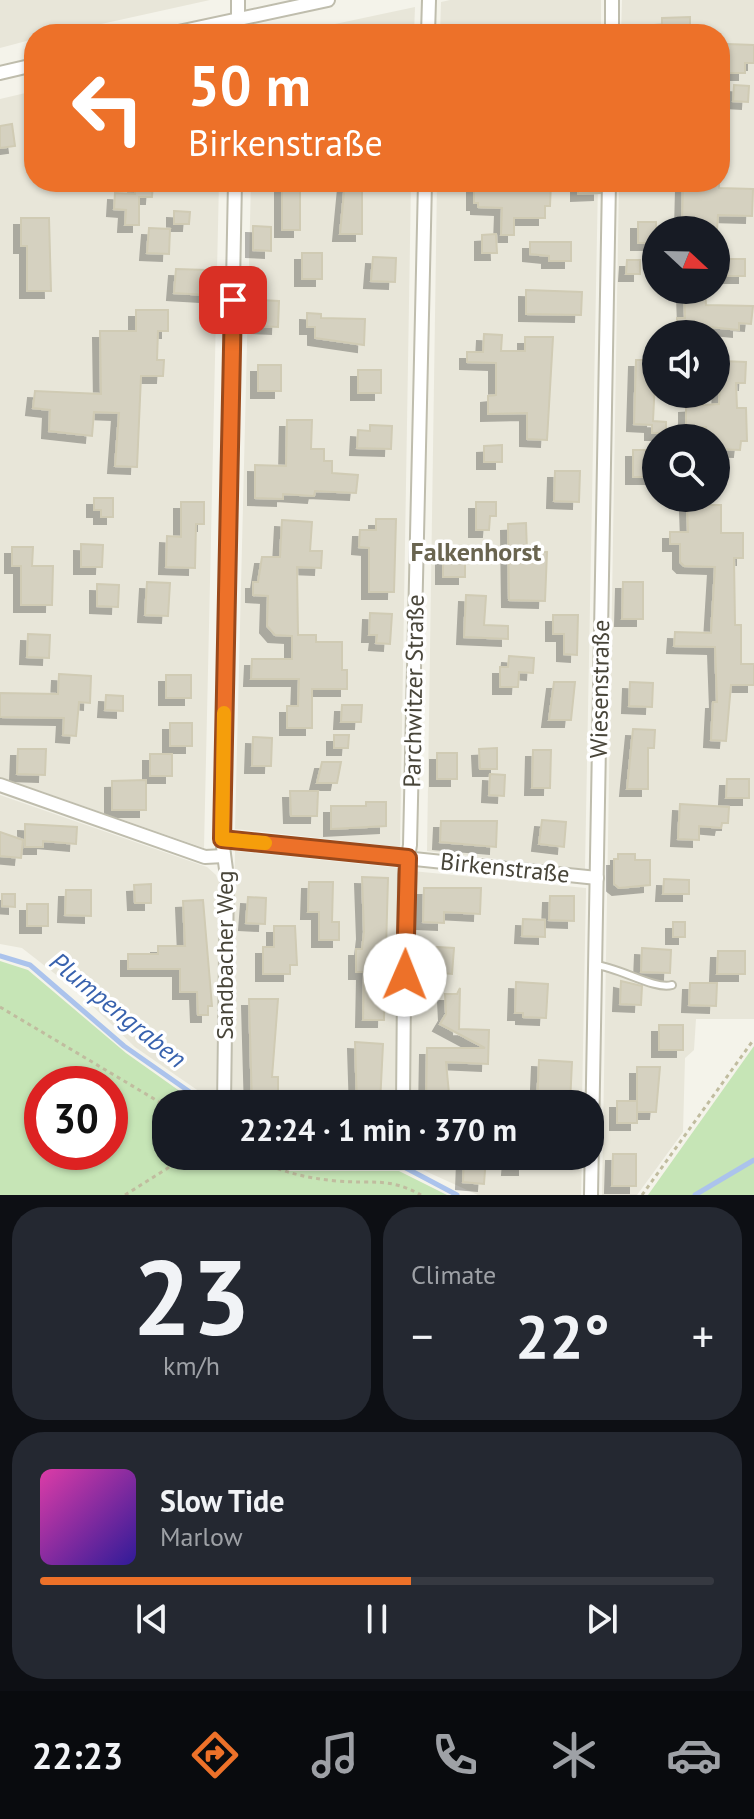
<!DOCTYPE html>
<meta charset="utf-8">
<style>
:root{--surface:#171b24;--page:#242831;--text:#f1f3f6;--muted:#9ea1a6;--line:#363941;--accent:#ed7129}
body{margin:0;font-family:"PT Sans",sans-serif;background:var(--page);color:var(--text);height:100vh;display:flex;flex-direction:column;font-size:30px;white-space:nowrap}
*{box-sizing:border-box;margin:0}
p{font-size:26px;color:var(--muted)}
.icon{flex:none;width:44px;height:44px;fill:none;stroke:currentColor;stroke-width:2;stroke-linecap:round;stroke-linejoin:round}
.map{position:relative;height:1195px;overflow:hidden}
.panel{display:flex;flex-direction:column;gap:12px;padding:12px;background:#0d0f14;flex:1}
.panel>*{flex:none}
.hud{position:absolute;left:24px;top:24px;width:706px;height:168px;border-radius:32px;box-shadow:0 2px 6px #0004;background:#ed7129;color:#fff;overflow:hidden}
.needle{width:52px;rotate:112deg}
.buttons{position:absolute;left:642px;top:216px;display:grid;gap:16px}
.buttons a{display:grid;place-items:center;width:88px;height:88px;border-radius:50%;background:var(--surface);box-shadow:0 2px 6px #0004;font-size:40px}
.speed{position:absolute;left:24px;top:1066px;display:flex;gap:16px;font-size:40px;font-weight:700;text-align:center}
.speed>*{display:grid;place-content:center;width:104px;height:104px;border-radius:50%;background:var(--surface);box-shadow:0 2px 6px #0004;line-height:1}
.speed .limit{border:12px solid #d22;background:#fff;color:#111}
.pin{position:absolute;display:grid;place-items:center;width:68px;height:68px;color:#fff;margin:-34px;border-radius:16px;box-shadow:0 4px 12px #0006}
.me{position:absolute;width:88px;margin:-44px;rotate:1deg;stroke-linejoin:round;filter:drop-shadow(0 0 6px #0008)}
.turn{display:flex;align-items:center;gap:28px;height:168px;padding:0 32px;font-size:36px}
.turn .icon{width:104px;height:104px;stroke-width:2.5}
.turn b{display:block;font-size:56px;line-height:68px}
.big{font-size:60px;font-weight:800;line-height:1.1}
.panel .card{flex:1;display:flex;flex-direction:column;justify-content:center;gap:12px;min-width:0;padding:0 28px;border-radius:32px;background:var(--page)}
.panel .dial{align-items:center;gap:0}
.dial b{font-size:104px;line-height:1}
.song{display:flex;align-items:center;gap:24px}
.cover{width:96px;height:96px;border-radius:12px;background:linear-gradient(135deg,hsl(320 70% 55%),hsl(250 70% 35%))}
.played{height:8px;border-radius:4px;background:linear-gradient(90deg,var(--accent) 55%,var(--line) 55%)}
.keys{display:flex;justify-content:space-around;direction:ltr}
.heat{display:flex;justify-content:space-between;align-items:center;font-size:44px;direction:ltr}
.panel .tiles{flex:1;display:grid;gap:12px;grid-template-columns:1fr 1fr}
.card:last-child{grid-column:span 2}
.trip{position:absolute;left:152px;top:1090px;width:452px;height:80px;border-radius:32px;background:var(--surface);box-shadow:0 2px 6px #0004;font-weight:800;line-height:80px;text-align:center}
.tab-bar{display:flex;height:128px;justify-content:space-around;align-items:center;background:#090b0e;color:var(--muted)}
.tab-bar .icon{width:56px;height:56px}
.tab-bar .active{color:var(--accent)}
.tab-bar b{font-size:36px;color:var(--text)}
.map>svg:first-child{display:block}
</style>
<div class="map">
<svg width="754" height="1195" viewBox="0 0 754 1195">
<defs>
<filter id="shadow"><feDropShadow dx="-7" dy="7" stdDeviation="0" flood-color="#0004"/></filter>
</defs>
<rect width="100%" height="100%" fill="#f4f3ea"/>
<g fill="#e8e6d9" fill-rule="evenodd">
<polygon points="0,0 210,0 56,34 34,34 34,39 0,48"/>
<polygon points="450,0 601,0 601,34 440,34 441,2"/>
<path d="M622 0H754V1019H696L694 1050 685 1058 683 1132 637 1195H602L619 182H720V34H621ZM656 230H716V290H656ZM656 334H716V394H656ZM656 438H716V498H656Z"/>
<polygon points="415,7 414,34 288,34"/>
<polygon points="34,91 34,182 219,182 204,848 0,777 0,99"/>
<polygon points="251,182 411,182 400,847 235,829"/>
<polygon points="437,182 598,182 585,869 427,851"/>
<polygon points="0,795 207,867 216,875 219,883 216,1103 135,1047 77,991 22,948 0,944"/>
<polygon points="235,851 400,868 397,1104 230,1104"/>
<polygon points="412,871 586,888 582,1104 410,1104"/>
<polygon points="286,1156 396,1156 396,1164"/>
<polygon points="417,1156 582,1156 581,1195 478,1195 412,1165"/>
</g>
<g fill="#c6e5b6" fill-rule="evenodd">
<path d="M0 961 28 970 126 1053 198 1104H166V1156H266L286 1171H399L447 1195H0ZM42 1084H110V1152H42Z"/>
<polygon points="754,1046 754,1195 648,1195"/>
</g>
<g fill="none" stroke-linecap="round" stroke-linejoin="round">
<g stroke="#abc3ec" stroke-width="5">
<polyline points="0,956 30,965 124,1046 207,1104"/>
<polyline points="273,1156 285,1166 404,1167 457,1195"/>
<polyline points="695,1195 754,1160"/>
</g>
</g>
<g fill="#d5d1c0" stroke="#d0cbb4" stroke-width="2" filter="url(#shadow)">
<polygon points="690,17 690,29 680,29 680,34 662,34 662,18"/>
<polygon points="727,44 754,45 754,63 745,63 745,73 726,73"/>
<polygon points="734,85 749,86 748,102 733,101"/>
<polygon points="12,124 15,146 0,148 0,126"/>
<polygon points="135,182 153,182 152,197 139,197 139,225 125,225 126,210 114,209 115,193 135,194"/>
<rect x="282" y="182" width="18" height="48"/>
<polygon points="345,182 362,182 362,234 340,234"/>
<polygon points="502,182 551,182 550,206 545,206 545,218 514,218 514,235 501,235 502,208 478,207 478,203 474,203 474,184"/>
<polygon points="578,182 600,182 600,193 578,194"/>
<polygon points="683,182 719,182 719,188 753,189 752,216 718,215 717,230 693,230 694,223 682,223"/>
<polygon points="174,211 190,212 189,224 174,224"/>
<polygon points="21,218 49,218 51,291 27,291 27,246 21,246"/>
<rect x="638" y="222" width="18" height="21"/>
<polygon points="253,226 271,227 271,251 253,250"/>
<polygon points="149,228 170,229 169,254 147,253"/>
<polygon points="496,234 497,253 482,253 482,235"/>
<polygon points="530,242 571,242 571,261 549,261 549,256 530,254"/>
<rect x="302" y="253" width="20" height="26"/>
<polygon points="373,257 396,258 395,282 371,281"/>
<rect x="721" y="259" width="24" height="17"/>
<polygon points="627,260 640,260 640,274 626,274"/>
<polygon points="176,269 207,270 206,295 174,293"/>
<polygon points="526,290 582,292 581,315 526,314"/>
<polygon points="684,290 705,290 706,305 753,306 751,324 739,323 739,330 710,327 710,334 677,334 677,318 685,318"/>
<polygon points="259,300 279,301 278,327 258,326"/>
<polygon points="136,310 168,310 168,331 158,331 157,360 164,360 163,376 141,376 137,467 115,466 119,413 94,412 92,436 49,431 50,410 33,408 35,391 101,394 100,331 136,331"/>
<polygon points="307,313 321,314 321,318 365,319 364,345 315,338 315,327 307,327"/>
<polygon points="484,334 502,335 501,351 525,351 525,337 553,337 547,440 527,439 527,413 488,414 488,396 496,395 496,363 467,362 467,352 483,352"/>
<polygon points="636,360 656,360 653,421 666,422 666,433 652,433 652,425 634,424"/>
<polygon points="721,361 746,362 745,383 736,383 737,408 746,408 747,441 741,441 740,450 716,449 716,438 706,438 706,427 686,427 686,406 719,404"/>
<rect x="258" y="365" width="23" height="26"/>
<rect x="358" y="370" width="23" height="23"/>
<polygon points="287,420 312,420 311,449 324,449 324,461 332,461 332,473 358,475 356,493 315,491 314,496 283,494 283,499 255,498 255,465 286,466"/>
<polygon points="370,425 392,426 391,449 357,448 358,430 370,431"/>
<polygon points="502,445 502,462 484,462 484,446"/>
<rect x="633" y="450" width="23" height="27"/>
<polygon points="555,471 580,471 579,502 554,501"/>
<polygon points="94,498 113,498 113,517 101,517 101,510 94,510"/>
<polygon points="181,502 204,502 204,524 196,524 195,568 166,567 167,536 181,537"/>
<polygon points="476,502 496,502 496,516 490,516 489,530 476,530"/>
<polygon points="687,505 721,505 721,533 743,533 743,558 734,558 735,625 741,625 741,664 754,664 754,685 731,685 726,741 711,740 713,702 717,702 715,647 674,646 675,632 711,633 715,567 684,566 680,562 680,544 670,544 670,532 688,532"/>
<polygon points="376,519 396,519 394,592 369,592 369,548 359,547 360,530 376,530"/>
<polygon points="282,520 312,522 310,551 322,551 321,568 297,567 298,635 316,635 316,642 342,642 342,670 347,670 347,689 312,689 312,728 287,728 287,706 298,706 299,679 251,679 252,659 292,659 292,636 275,635 267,626 268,596 253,595 253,582 258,582 262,557 280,557"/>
<polygon points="526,523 527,552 547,552 545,601 509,600 508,524"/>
<polygon points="81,544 103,545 102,567 81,567"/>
<polygon points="12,547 33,547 32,566 53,566 52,605 21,605 21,566 12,566"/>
<rect x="443" y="550" width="22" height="27"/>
<polygon points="147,582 170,583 168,616 145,615"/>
<polygon points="623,582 643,582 643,619 622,619"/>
<polygon points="97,584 119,585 118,607 97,606"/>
<polygon points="466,595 486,596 484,625 508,626 508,639 464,637"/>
<polygon points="370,613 392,614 390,644 376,643 377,635 369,635"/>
<polygon points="553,615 578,615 577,655 564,654 564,634 553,634"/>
<polygon points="28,634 50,635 49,658 27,657"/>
<polygon points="509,656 534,658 533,673 519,672 518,687 500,687 500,667 508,667"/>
<polygon points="59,674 91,676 90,703 79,702 76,736 63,735 64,718 0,717 0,693 58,694"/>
<rect x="166" y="675" width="25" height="23"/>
<polygon points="554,682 575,682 571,720 549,720"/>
<polygon points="630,682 653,683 652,707 629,706"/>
<polygon points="106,695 123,696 123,711 105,710"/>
<polygon points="342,705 362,705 361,722 341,722"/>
<rect x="170" y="723" width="22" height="23"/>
<polygon points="633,729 655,730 654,748 648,748 648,789 627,789"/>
<polygon points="334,735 349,735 348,748 334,748"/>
<polygon points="253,737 272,738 271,766 252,766"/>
<polygon points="497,748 497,769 480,769 479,749"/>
<polygon points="18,749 46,749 45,775 17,774"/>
<polygon points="533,750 551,750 550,788 532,788"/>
<rect x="437" y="753" width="20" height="26"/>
<rect x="150" y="754" width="22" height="22"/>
<polygon points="322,762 341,762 337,783 317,783"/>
<polygon points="490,774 505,775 504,796 489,795"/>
<polygon points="727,779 749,779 749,798 726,798"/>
<polygon points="146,780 146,810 112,810 112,781"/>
<polygon points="290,791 318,791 317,816 291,816"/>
<polygon points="366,802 386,802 386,826 331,829 331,806 366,806"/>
<polygon points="680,804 729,807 728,823 722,823 721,828 699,826 699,840 678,839"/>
<polygon points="542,820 566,822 564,847 539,844"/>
<polygon points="441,821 497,821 496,847 440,842"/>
<polygon points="25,824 77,827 76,844 43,841 43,847 25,847"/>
<polygon points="0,832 23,840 21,858 0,856"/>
<polygon points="618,854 635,854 635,860 650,860 650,885 619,888 614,884 614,859 618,859"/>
<polygon points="362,877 388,878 384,1020 363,1020 364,972 356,972 356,949 362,949 364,932"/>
<polygon points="664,879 689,880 689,894 663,894"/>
<polygon points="309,882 333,882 332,922 339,922 339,940 319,940 319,912 308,912"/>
<polygon points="151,884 151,903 135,903 134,885"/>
<polygon points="424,888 481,888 480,914 444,912 444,923 423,922"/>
<polygon points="66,890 91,890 91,916 65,915"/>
<polygon points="2,894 15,894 15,907 2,906"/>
<polygon points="550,896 574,896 574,921 549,920"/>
<polygon points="248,897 266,898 265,924 246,923"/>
<polygon points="203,900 212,1006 208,1006 208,1015 198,1015 197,992 180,992 180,969 128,969 128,954 158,954 158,946 185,946 183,901"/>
<rect x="27" y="904" width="21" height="22"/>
<polygon points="523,919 545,920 545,937 522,936"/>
<rect x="673" y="922" width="12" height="15"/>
<polygon points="274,926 295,926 297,965 290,965 290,974 263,974 263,947 274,947"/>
<polygon points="421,946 454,948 452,974 420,971"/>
<polygon points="642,948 671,950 670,973 641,972"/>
<polygon points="718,951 745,951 745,974 717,974"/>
<polygon points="621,981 642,986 641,1005 620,1004"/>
<polygon points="516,982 548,984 546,1018 523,1017 523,1013 515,1013"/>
<polygon points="690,983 717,983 716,1006 689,1005"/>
<polygon points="460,988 459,1029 489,1030 488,1064 446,1062 450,1104 426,1104 427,1048 485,1048 440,1024 446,1014 445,994 457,994"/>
<polygon points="249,999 278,999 272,1077 278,1077 278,1104 252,1104"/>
<rect x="659" y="1025" width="24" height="25"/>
<polygon points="355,1042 383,1044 380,1104 357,1104"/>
<polygon points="539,1060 572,1062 570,1104 537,1104"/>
<polygon points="637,1067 660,1067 656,1112 637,1112"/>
<rect x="617" y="1101" width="20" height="22"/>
<polygon points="613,1154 636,1154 636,1186 612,1186"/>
<polygon points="464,1156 486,1156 484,1184 463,1182"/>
<polygon points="510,1156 525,1156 525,1168 509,1168"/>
</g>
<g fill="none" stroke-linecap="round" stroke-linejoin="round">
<g stroke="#bfbdad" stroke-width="10">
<path id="lane" d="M595 965C619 967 654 990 672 985"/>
</g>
<g stroke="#bfbdad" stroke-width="16">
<g id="street">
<polyline points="169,34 328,0"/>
<polyline points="238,34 238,0"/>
<polyline points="428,34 429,0"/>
<polyline points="612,34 612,0"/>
<polyline points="0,73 34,65"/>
<polyline points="0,785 205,857 224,856"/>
<polyline points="222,839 597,878"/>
<polyline points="224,1104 227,877 222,839 235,182"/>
<polyline points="403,1104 405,875 410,845 425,182"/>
<polyline points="406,1156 406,1157"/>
<polyline points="591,1195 609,182"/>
</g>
</g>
<g stroke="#c0bc9f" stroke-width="3" stroke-dasharray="4 4" stroke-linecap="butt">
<polyline points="0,1007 166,1106"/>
<path d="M248 1156C278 1171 304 1178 337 1181 372 1184 389 1177 421 1195"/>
<polyline points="125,1195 187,1156"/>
<polyline points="642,1195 754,1039"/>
</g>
<use href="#lane" stroke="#fff" stroke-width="6"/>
<use href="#street" stroke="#fff" stroke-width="12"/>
</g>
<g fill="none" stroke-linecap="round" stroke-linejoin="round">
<g stroke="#9a491b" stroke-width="20">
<polyline id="route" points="233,300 222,839 408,858 405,975"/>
</g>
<use href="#route" stroke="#ed7129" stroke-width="14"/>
<polyline stroke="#f59e0b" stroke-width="14" points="224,713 222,839 265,843"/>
</g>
<g text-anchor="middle" stroke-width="7" stroke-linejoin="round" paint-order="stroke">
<g font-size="24" fill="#484539" stroke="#fff">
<text transform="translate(600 689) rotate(-89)" y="8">Wiesenstraße</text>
<text transform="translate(414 691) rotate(-89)" y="8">Parchwitzer Straße</text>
<text transform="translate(505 868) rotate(6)" y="8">Birkenstraße</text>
<text transform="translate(225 955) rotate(-90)" y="8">Sandbacher Weg</text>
</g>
<g font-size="26" font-weight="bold" fill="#6a6550" stroke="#fff">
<text x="476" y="561">Falkenhorst</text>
</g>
<g font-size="26" font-style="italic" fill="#3862ae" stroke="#fff">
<text transform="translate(118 1010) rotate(39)" y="9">Plumpengraben</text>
</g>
</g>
</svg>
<div class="buttons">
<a><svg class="needle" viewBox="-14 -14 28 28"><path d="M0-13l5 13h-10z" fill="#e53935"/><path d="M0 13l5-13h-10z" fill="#9ea1a6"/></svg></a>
<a><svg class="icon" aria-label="sound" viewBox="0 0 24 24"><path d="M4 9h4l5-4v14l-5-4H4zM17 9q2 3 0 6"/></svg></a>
<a><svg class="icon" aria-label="search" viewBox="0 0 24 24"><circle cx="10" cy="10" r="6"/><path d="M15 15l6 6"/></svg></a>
</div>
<div class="speed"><div class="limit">30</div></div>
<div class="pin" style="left:233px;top:300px;background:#d93025"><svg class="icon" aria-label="arrive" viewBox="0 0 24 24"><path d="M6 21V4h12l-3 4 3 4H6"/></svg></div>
<svg class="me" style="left:405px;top:975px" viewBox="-20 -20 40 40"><circle r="19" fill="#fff"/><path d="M0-13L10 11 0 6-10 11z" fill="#ed7129"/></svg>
<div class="trip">22:24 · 1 min · 370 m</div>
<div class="hud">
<div class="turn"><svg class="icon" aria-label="left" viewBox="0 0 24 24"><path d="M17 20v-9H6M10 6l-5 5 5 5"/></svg><div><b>50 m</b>Birkenstraße</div></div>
</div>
</div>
<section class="panel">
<div class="tiles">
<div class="card dial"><b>23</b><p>km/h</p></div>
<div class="card"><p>Climate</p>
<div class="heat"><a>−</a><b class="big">22°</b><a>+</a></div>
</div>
<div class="card">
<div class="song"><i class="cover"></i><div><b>Slow Tide</b><p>Marlow</p></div></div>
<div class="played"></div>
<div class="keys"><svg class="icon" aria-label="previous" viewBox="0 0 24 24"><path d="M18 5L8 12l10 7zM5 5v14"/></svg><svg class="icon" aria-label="pause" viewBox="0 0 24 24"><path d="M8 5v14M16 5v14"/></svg><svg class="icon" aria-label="next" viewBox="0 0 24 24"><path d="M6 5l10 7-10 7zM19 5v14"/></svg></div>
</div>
</div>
</section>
<nav class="tab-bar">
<b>22:23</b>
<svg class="icon active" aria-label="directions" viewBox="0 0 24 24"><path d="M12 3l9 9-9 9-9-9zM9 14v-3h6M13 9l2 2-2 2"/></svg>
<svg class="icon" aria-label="music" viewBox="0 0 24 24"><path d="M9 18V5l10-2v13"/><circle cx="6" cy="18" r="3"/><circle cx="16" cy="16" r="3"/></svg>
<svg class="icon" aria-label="phone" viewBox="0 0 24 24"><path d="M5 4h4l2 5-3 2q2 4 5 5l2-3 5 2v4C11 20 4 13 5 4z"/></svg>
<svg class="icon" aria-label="climate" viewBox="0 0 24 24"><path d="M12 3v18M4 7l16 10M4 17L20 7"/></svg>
<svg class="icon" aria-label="car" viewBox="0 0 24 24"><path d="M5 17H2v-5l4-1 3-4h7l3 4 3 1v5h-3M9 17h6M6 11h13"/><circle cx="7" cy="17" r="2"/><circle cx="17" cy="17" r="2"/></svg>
</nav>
